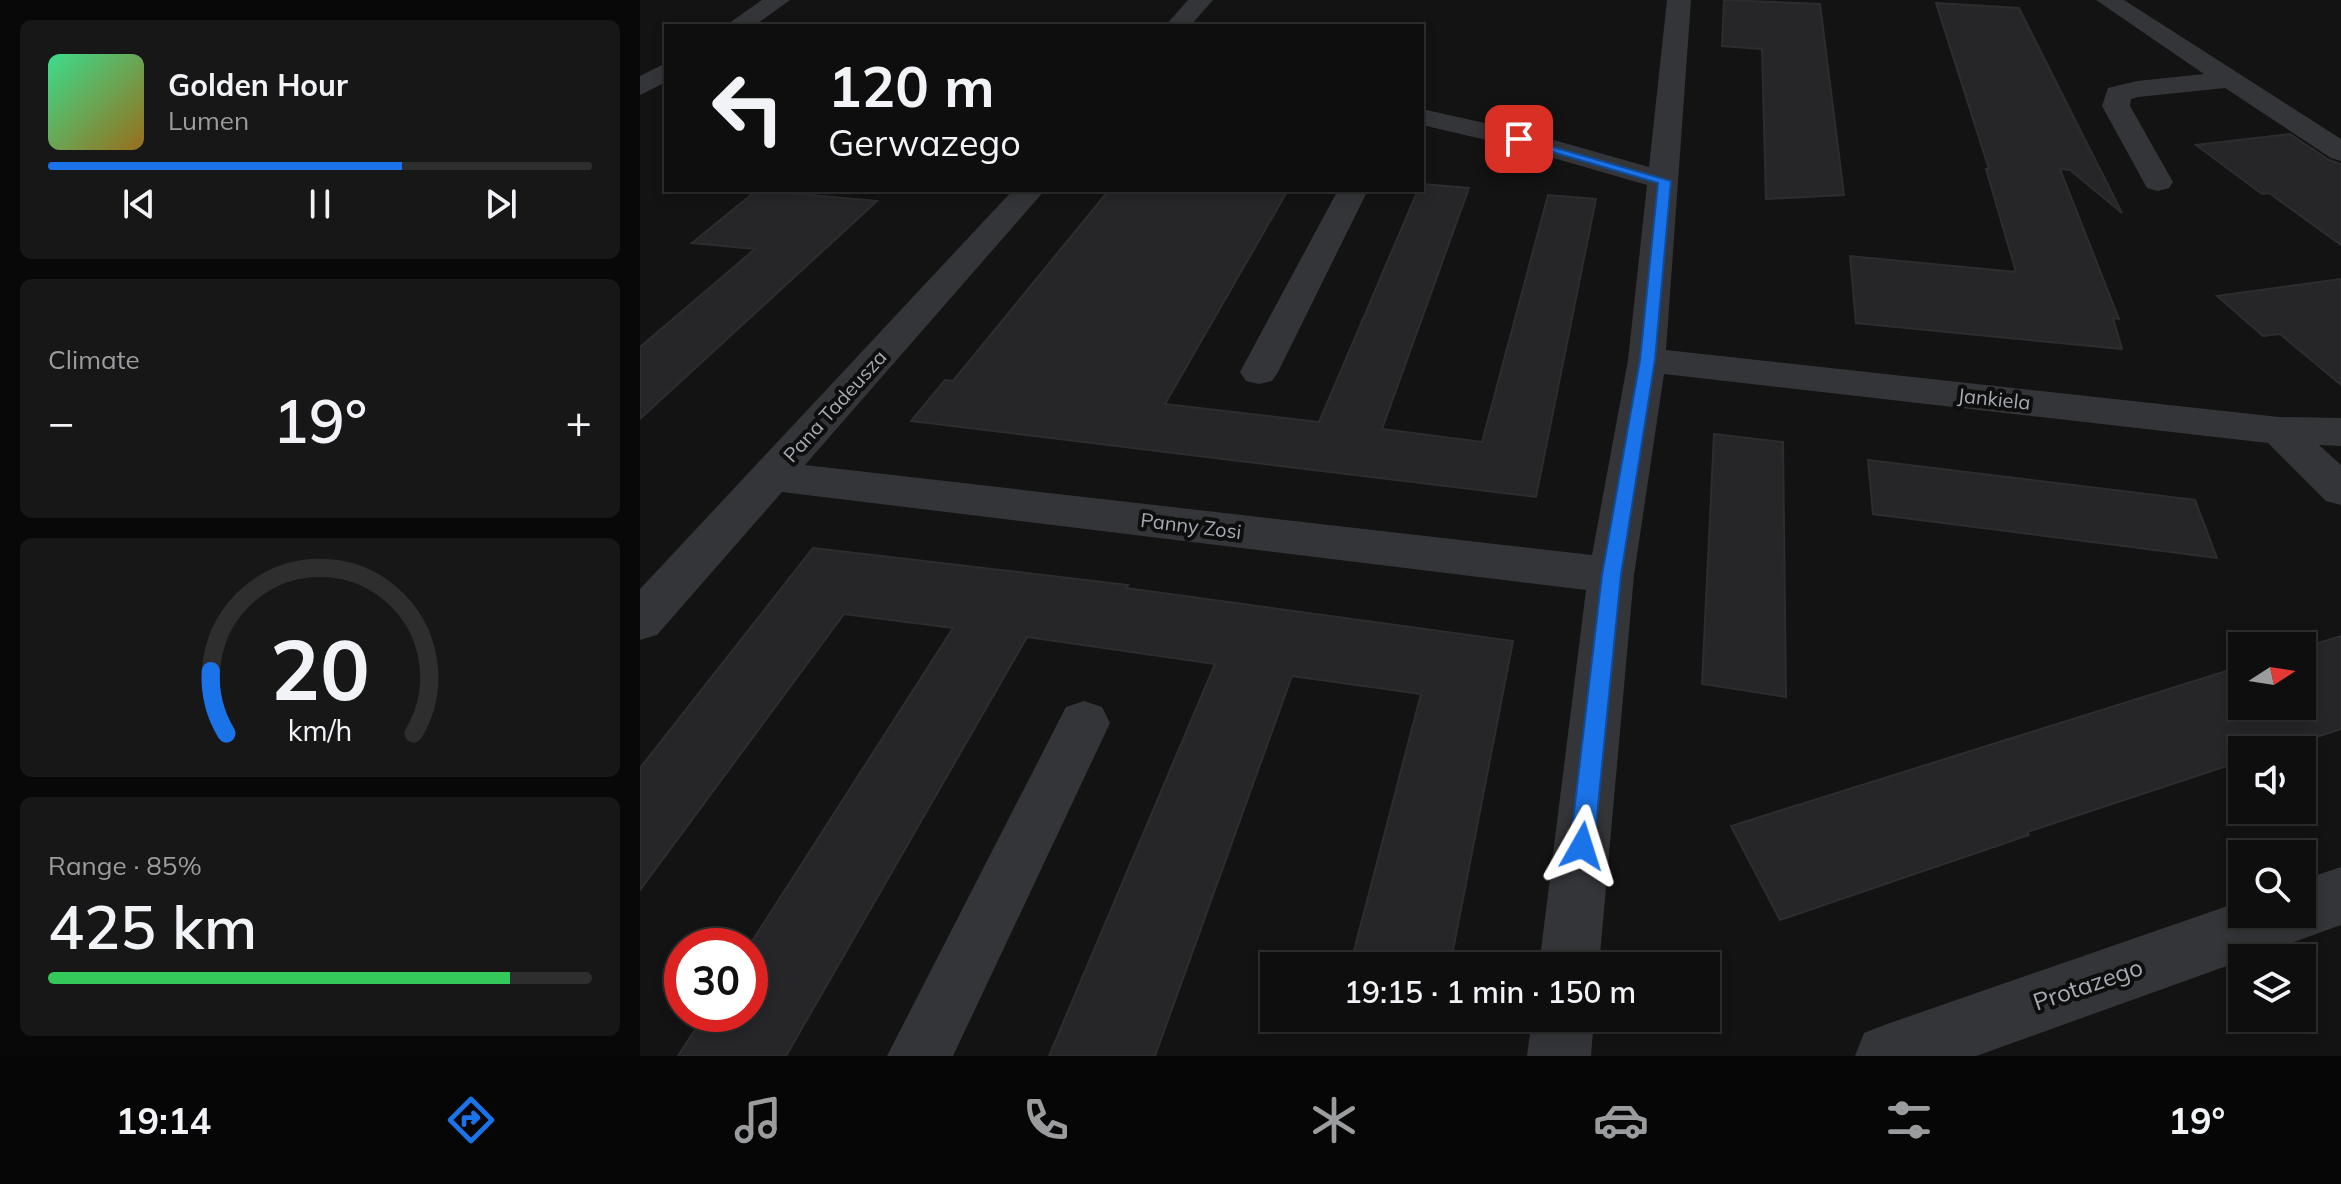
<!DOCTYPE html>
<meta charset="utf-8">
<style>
:root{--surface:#0e0e0f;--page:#171718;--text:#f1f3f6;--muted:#9b9c9e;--line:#2e2e2f;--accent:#1a73e8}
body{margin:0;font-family:Mulish,sans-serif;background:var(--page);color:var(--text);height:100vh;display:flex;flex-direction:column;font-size:30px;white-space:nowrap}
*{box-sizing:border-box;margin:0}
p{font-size:26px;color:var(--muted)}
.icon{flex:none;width:44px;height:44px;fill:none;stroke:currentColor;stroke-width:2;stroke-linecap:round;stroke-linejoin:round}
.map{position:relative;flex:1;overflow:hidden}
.panel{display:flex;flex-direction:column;gap:20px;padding:20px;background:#080808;width:640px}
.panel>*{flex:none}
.guide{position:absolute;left:24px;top:24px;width:760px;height:168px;border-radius:0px;box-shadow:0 4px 12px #0003,0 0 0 2px var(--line);background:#0e0e0f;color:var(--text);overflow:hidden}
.needle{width:52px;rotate:78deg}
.controls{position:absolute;left:1588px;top:632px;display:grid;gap:16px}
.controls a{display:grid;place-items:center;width:88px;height:88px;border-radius:0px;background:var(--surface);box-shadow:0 4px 12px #0003,0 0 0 2px var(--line);font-size:40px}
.speed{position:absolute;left:24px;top:928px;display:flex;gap:16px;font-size:40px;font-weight:700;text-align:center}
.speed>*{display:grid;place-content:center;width:104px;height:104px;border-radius:50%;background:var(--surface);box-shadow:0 4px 12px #0003,0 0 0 2px var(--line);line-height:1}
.speed .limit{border:12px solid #d22;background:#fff;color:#111}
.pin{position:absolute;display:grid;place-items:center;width:68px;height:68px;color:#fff;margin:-34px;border-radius:16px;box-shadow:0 4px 12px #0006}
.me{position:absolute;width:88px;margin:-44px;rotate:6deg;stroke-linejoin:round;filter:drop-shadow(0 0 6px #0008)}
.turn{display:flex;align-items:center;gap:28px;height:168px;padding:0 32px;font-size:36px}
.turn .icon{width:104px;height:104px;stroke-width:2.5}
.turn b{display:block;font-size:56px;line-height:68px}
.big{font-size:60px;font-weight:600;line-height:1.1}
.panel .card{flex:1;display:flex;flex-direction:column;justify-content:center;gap:12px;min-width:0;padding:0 28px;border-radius:12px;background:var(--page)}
.panel .dial{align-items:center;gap:0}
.dial svg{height:208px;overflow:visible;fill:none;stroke:var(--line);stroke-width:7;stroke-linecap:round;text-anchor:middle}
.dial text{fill:var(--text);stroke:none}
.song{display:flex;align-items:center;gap:24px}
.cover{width:96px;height:96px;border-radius:12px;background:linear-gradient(135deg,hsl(150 70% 55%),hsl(40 70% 35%))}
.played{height:8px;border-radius:4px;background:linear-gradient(90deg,var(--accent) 65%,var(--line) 65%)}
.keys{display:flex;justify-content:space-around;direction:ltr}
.heat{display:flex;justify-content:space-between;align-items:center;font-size:44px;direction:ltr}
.charge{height:12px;border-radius:6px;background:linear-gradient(90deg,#34c759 85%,var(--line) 0)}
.trip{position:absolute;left:620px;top:952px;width:460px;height:80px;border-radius:0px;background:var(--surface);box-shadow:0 4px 12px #0003,0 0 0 2px var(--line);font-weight:600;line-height:80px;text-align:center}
.menu{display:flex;height:128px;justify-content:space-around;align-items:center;background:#060606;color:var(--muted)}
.menu .icon{width:56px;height:56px}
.menu .active{color:var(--accent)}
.menu b{font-size:36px;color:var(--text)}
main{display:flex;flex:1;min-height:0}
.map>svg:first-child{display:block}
</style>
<main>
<section class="panel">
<div class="card">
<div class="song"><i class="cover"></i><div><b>Golden Hour</b><p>Lumen</p></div></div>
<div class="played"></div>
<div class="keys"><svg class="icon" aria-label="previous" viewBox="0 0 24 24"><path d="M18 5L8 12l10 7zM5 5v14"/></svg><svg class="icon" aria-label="pause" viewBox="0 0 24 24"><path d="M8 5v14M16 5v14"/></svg><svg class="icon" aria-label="next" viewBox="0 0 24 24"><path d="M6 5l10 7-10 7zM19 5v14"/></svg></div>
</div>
<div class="card"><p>Climate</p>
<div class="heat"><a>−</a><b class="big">19°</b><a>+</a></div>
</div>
<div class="card dial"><svg viewBox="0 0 100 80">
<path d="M14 69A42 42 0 1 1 86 69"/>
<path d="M14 69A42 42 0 0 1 8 45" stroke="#1a73e8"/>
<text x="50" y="56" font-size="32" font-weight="700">20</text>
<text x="50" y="72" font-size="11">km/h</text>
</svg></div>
<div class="card"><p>Range · 85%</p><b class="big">425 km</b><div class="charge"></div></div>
</section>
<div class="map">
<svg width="1701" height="1056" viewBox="0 0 1701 1056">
<rect width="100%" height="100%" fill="#131314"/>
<g fill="#262628" stroke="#2d2d30" stroke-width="2">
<polygon points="1084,0 1180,4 1204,195 1126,199 1122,49 1082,46"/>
<polygon points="1296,3 1379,8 1482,213 1430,170 1420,169 1479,319 1473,318 1482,349 1216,323 1210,256 1376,272 1346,169 1349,169"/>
<polygon points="1650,134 1689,160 1701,164 1701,245 1629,193 1622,194 1556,145"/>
<polygon points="782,184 829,188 742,429 842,442 908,195 956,199 896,497 271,421 305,380 313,381 469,190 648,190 525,404 679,422 778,190 782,190"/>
<polygon points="117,190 237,201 0,419 0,347 115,249 52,243"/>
<polygon points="1701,279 1701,385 1640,334 1623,336 1577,296"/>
<polygon points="1074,434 1143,442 1146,697 1062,684"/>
<polygon points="1228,460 1555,500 1577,558 1233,514"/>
<polygon points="173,548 488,585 486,588 873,641 810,966 710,966 781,694 652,676 515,1056 409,1056 575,664 387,637 146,1056 38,1056 65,1014 110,1014 109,946 313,628 204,614 0,890 0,768"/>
<polygon points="1701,636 1701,729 1637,750 1602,750 1602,761 1387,832 1389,835 1140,920 1091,826 1602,666 1602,706 1662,706 1662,648"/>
</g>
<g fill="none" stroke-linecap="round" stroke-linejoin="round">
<g fill="#343539" fill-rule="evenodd">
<polygon points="122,0 150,0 114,26 85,26"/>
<polygon points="548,0 573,0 550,26 525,26"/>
<polygon points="1027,0 1051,0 1026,350 1639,417 1701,418 1701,446 1679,445 1701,465 1701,505 1686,501 1628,443 1024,374 994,575 959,966 899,966 946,590 142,492 17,635 0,640 0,589 373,190 405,190 165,465 952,555 988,360 1007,185 872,146 782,125 782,109 889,133 1009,167"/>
<polygon points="1456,0 1484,0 1701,139 1701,161 1691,158 1585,88 1498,97 1491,99 1490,106 1533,182 1529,188 1518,191 1507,188 1462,106 1468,88 1497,81 1564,74"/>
<polygon points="26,63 26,82 0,95 0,76"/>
<polygon points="698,190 728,190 638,372 632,381 619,384 606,381 600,372"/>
<polygon points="444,701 462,707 470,723 313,1056 247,1056 426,707"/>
<polygon points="1701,867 1701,925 1336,1056 1215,1056 1224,1033 1247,1024 1602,901 1602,914 1662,914 1662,880"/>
<polygon points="892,1018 954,1018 951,1056 887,1056"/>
</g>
</g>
<polygon fill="#1a73e8" stroke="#114b97" stroke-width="2" points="875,136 1031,181 1015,360 981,575 954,846 950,854 942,857 934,854 930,846 962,575 1000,360 1018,183 875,141"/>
<g text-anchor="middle" stroke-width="8" stroke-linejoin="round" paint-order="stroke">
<g font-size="20" fill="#a6aab3" stroke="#0e0e0f">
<text transform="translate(1354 399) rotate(6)" y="7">Jankiela</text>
<text transform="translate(195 406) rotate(-48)" y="7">Pana Tadeusza</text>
<text transform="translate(551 526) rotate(7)" y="7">Panny Zosi</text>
</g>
<g font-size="24" fill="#a6aab3" stroke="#0e0e0f">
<text transform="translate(1448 985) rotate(-19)" y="8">Protazego</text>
</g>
</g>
</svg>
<div class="controls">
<a><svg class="needle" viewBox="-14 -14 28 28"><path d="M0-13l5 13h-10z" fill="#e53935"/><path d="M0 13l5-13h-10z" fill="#9b9c9e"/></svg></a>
<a><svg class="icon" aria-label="sound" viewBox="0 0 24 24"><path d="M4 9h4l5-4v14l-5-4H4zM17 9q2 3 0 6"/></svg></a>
<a><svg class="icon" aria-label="search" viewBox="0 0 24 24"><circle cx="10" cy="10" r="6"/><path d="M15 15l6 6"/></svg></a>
<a><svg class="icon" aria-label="layers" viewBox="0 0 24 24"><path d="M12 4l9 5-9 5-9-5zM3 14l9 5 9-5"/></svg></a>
</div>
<div class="speed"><div class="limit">30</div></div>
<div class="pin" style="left:879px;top:139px;background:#d93025"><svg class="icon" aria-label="arrive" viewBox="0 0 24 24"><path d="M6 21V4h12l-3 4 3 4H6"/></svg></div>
<svg class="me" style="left:942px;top:846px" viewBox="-20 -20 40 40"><path d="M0-17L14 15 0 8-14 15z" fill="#1a73e8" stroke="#fff" stroke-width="4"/></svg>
<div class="trip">19:15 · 1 min · 150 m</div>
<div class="guide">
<div class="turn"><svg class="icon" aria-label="left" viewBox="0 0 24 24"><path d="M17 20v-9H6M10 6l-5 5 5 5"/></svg><div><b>120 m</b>Gerwazego</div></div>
</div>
</div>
</main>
<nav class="menu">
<b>19:14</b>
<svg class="icon active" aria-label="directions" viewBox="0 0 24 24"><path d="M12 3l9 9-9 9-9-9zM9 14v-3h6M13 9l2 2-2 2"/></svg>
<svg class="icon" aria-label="music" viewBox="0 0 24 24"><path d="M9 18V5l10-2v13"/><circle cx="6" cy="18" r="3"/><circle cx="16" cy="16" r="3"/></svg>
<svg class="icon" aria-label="phone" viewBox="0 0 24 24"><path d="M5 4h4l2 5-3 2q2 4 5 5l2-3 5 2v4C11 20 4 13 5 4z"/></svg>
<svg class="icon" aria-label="climate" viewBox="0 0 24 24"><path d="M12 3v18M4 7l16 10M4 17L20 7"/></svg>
<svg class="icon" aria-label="car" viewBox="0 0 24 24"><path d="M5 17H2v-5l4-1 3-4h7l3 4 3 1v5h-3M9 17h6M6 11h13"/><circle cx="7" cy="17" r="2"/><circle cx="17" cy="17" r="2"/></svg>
<svg class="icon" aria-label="filters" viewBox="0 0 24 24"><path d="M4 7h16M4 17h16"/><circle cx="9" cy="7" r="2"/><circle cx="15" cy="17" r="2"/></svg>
<b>19°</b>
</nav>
